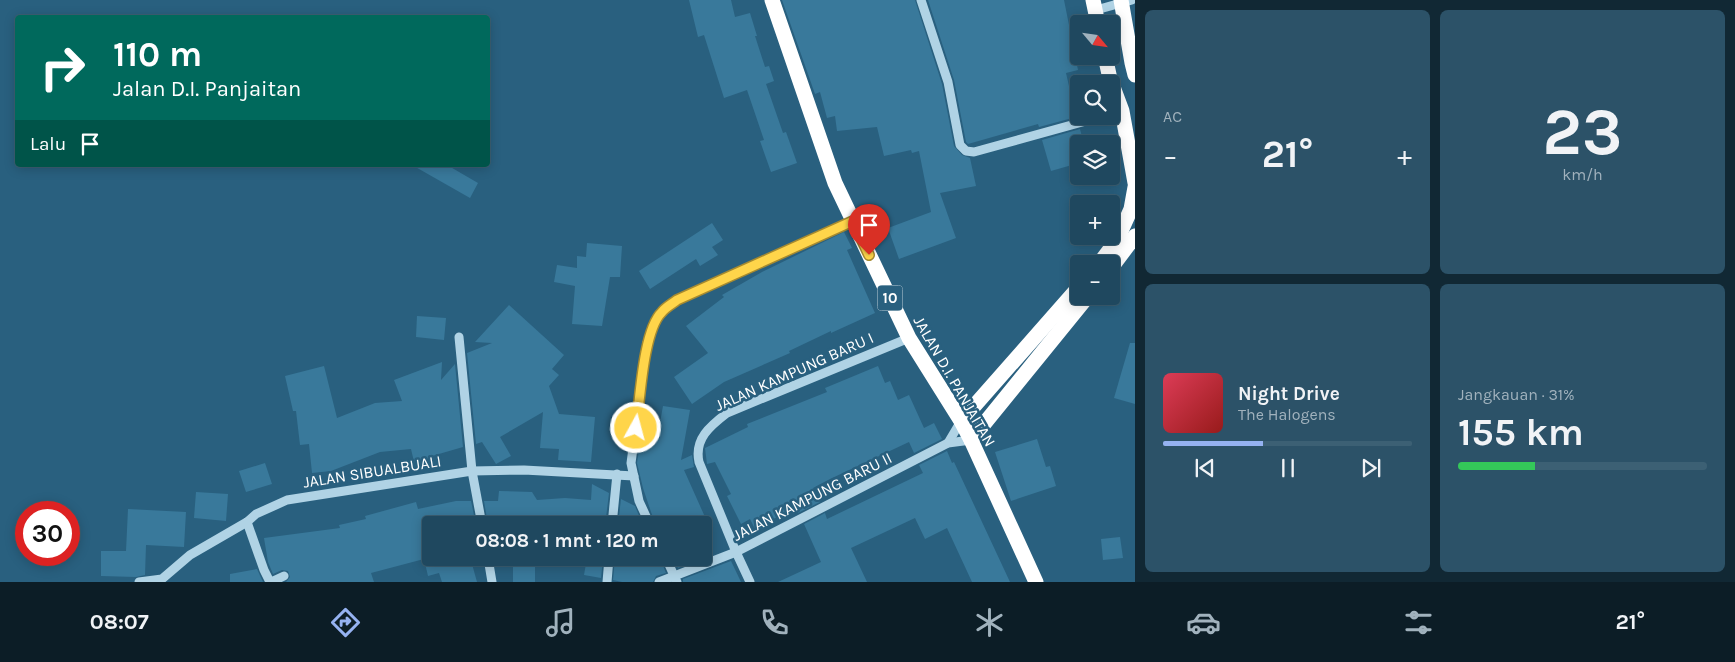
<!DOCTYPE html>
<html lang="id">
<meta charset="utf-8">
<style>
:root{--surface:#1f485f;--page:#2c5268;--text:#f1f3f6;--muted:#a1b2bd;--line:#3c6074;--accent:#95b2f1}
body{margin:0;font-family:Karla,sans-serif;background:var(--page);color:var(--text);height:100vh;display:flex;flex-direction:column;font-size:19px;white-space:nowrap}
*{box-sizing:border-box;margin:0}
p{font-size:16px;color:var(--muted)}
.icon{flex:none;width:28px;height:28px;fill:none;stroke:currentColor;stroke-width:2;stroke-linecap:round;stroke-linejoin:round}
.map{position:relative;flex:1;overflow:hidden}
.side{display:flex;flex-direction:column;gap:10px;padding:10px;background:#112834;width:600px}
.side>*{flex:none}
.guide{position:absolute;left:15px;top:15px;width:475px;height:152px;border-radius:5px;box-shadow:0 2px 12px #0003,0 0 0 1px var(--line);background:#00695c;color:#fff;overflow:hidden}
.needle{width:32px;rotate:119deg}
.tools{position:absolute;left:1070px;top:15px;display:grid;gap:10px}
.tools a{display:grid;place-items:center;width:50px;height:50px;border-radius:5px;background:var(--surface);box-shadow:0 2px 12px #0003,0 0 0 1px var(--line);font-size:25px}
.speed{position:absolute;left:15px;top:501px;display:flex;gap:10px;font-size:25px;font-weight:700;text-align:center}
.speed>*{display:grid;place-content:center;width:65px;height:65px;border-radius:50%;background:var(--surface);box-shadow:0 2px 12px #0003,0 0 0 1px var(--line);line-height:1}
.speed .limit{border:8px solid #d22;background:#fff;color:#111}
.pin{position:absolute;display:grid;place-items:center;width:42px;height:42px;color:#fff;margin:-51px -21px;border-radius:50% 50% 50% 0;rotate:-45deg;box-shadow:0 0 5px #0007}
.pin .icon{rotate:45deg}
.me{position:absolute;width:55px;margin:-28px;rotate:7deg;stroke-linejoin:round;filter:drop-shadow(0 0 4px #0008)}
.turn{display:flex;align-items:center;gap:18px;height:105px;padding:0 15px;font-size:22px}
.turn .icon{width:65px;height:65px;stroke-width:2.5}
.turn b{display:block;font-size:35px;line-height:42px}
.then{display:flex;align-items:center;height:48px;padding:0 15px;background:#0003;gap:10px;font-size:19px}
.big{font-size:38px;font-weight:700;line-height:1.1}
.side .card{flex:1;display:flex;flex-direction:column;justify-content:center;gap:8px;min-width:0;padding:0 18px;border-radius:8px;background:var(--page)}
.side .dial{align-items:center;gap:0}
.dial b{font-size:65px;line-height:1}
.song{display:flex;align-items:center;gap:15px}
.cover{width:60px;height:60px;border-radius:8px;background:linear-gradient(135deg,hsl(350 70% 55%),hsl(0 70% 35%))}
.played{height:5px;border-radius:2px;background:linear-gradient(90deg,var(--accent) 40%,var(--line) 40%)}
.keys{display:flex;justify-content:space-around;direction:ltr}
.heat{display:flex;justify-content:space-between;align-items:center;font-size:28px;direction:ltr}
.charge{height:8px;border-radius:4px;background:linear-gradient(90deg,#34c759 31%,var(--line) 0)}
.side .tiles{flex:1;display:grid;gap:10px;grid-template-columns:repeat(2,1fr)}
.trip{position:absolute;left:422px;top:516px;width:290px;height:50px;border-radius:5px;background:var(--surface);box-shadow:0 2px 12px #0003,0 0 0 1px var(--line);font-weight:700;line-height:50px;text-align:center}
.dock{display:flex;height:80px;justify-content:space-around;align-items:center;background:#0c1d26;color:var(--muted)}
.dock .icon{width:35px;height:35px}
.dock .selected{color:var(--accent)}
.dock b{font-size:22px;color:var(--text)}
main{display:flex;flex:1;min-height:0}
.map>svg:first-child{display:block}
</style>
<main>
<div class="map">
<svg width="1135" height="582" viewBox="0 0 1135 582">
<rect width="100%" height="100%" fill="#29607f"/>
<g fill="#39799b">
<polygon points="689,0 731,0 735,17 750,13 757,36 755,36 765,67 769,66 774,81 766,84 783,133 786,132 797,163 771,172 760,141 764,140 747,90 724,98 704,35 698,37"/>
<polygon points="782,0 915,0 942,84 954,146 962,155 970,158 976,186 940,193 956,238 899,259 888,228 931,212 919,151 912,153 911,150 884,156 877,127 837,131 835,116 827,118 820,92 815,94"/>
<polygon points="928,0 1064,0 1078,70 1066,73 1076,117 1039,127 1038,124 968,144 966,142 954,80"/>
<polygon points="1080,129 1084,144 1079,144 1079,163 1051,171 1042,140"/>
<polygon points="412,165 447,165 478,183 470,198"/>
<polygon points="712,223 723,240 712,247 718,255 700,266 696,259 650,289 639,271"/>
<polygon points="844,232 852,248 847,250 875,313 831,333 831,331 789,351 790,353 724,382 692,404 674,377 708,353 686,326 724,297 722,295 762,272"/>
<polygon points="587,243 622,246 620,277 610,277 602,326 572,324 575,286 554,282 557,265 577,268 577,256 586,257"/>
<polygon points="509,305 564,355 552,369 559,375 549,386 559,414 595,417 591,462 558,460 559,449 540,448 543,412 500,437 511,456 496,464 482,442 476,444 467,353 492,343 475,342"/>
<polygon points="417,316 446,318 444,340 416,337"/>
<polygon points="1130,343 1135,343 1135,404 1114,398"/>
<polygon points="442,362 441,380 455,364 463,447 432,456 433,462 415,466 411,449 380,452 331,471 312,473 309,444 300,445 296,411 293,411 285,376 324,366 337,418 375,403 402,401 394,380"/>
<polygon points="878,366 885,383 890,381 898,400 909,395 924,428 934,423 942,439 914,453 909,442 830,479 813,488 820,502 798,513 795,507 755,529 750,519 741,524 727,496 731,494 715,462 707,464 705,448 748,427 747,424 827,392 825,388"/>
<polygon points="663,406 690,410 681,460 692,455 694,467 684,470 705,517 703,518 707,525 656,525 651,512 643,488 637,463 643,425 659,428"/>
<polygon points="1037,439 1046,467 1050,466 1056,486 1011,501 995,452"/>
<polygon points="947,451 952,463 954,462 1010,582 972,582 947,528 925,539 915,518 851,548 867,582 778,582 821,562 804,524 825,513 827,519 923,473 919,465"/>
<polygon points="265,463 272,484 246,492 239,471"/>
<polygon points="592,484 609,493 606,518 584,517 584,525 488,525 484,501 498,501 499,491 532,492 537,500 565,498 591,500"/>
<polygon points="196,492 228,494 226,521 194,518"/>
<polygon points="621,499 635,506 643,525 618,525"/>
<polygon points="456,501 471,501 476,525 431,525 430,558 476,558 477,563 472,564 477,582 442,582 439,573 428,576 424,559 371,573 374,582 286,582 290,577 288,571 282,570 273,574 268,562 264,538 340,528 339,525 366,519 365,516 416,502 418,509"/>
<polygon points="128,509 186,512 184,547 146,545 145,575 136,577 101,576 101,551 126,551"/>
<polygon points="1120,537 1123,558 1103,560 1101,539"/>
<rect x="513" y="558" width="22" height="24"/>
<polygon points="587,558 603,558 601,578 584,575"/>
<polygon points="615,558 660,558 666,573 656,576 653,582 622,582 613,580"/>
<polygon points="673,558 705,558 678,568"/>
<polygon points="731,561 741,582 683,582 683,579"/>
<polygon points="257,569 263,582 230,582 230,574"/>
</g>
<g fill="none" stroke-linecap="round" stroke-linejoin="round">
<g stroke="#b0d3e5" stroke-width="9">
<polyline points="921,0 948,82 960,145 966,151 974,152 1104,116"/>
<polyline points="1096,10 1132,0"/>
<polyline points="459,337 472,471 482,525"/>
<polyline points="948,443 961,421"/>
<polyline points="247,522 264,570 270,582"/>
<polyline points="612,525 617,474"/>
<path d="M650 525 639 501 631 463 647 343C655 320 658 314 677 300L853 221"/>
<polyline points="488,558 492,582"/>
<polyline points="666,558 677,582"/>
<polyline points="139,582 162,579 190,555 247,522 256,514 287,500 472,471 524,470 634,476"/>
<polyline points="271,582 284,576"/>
<polyline points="607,582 609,558"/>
<polyline points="659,582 736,552 948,443 971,440"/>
<path d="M750 582 736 552 699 462C694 439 710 426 727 413L909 338"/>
</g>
<g stroke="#fff" stroke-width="15">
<polyline points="772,0 835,183 909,338 961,421 971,440 1036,582"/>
<polyline points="1093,0 1098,24"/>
<polyline points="1121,0 1132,63 1135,75"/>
<polyline points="1105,56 1110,79 1122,111 1135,183"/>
<polyline points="1099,264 1117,240 1131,209 1135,187"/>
<polyline points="1111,268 1135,236"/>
<polyline points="961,421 1079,287"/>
<polyline points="971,440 1088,296"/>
</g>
</g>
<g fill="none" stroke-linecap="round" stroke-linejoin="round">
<g stroke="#a68a30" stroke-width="12">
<path id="route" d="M636 428C640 401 643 330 662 312 666 307 672 304 677 300L853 221 869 255"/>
</g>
<use href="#route" stroke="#ffd54a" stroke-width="9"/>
</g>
<g text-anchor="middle" stroke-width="5" stroke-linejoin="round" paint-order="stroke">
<rect fill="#29607f" stroke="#bfcfd9" stroke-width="1" x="877.5" y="285.5" width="25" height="25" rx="4"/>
<g font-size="15" font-weight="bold" fill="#fff">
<text x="890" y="303">10</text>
</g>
<g font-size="16" fill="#fff" stroke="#29607f">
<text transform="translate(794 371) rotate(-24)" y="6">JALAN KAMPUNG BARU I</text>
<text transform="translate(955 381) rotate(60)" y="6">JALAN D.I. PANJAITAN</text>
<text transform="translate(372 471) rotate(-9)" y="6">JALAN SIBUALBUALI</text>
<text transform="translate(812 496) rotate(-27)" y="6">JALAN KAMPUNG BARU II</text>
</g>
</g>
</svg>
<div class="tools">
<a><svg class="needle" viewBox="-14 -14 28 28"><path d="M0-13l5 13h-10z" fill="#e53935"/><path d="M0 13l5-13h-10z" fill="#a1b2bd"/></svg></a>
<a><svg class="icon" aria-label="search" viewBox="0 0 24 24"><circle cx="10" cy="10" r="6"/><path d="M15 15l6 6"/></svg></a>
<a><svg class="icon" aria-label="layers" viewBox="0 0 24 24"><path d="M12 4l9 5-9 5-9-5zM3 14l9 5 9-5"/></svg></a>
<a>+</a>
<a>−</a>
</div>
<div class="speed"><div class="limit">30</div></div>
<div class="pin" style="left:869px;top:255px;background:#d93025"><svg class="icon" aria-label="arrive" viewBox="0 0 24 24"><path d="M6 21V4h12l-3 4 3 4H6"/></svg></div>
<svg class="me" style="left:636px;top:428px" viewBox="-20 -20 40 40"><circle r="17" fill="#ffd54a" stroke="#fff" stroke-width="3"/><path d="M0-11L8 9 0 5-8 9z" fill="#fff"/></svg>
<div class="trip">08:08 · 1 mnt · 120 m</div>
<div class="guide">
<div class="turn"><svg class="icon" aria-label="right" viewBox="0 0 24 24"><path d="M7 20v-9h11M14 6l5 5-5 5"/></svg><div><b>110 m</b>Jalan D.I. Panjaitan</div></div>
<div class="then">Lalu<svg class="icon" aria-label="arrive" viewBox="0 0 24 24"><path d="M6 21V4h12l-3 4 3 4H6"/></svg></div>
</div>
</div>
<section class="side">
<div class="tiles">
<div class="card"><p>AC</p>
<div class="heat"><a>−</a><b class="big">21°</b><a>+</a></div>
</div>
<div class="card dial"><b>23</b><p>km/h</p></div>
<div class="card">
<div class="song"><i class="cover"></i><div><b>Night Drive</b><p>The Halogens</p></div></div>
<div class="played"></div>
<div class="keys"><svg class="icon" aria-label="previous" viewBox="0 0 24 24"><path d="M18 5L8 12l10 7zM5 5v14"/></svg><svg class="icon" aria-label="pause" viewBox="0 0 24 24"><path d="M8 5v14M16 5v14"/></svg><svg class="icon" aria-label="next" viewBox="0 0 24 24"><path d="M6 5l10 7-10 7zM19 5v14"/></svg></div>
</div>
<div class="card"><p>Jangkauan · 31%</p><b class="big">155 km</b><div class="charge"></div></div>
</div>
</section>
</main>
<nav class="dock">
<b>08:07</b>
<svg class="icon selected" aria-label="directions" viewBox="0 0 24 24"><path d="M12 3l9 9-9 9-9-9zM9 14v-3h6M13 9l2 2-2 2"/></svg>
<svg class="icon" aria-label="music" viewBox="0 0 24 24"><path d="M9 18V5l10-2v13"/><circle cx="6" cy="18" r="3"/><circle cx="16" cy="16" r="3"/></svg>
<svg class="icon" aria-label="phone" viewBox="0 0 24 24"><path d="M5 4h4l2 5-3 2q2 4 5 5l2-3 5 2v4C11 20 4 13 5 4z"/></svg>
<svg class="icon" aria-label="climate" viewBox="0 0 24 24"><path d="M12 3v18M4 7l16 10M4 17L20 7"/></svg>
<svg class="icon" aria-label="car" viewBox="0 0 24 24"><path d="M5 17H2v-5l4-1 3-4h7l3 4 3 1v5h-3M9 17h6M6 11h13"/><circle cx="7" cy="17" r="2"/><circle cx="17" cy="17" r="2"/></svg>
<svg class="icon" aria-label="filters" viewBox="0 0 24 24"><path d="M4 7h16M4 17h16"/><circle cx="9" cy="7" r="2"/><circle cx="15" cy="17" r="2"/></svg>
<b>21°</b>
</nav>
